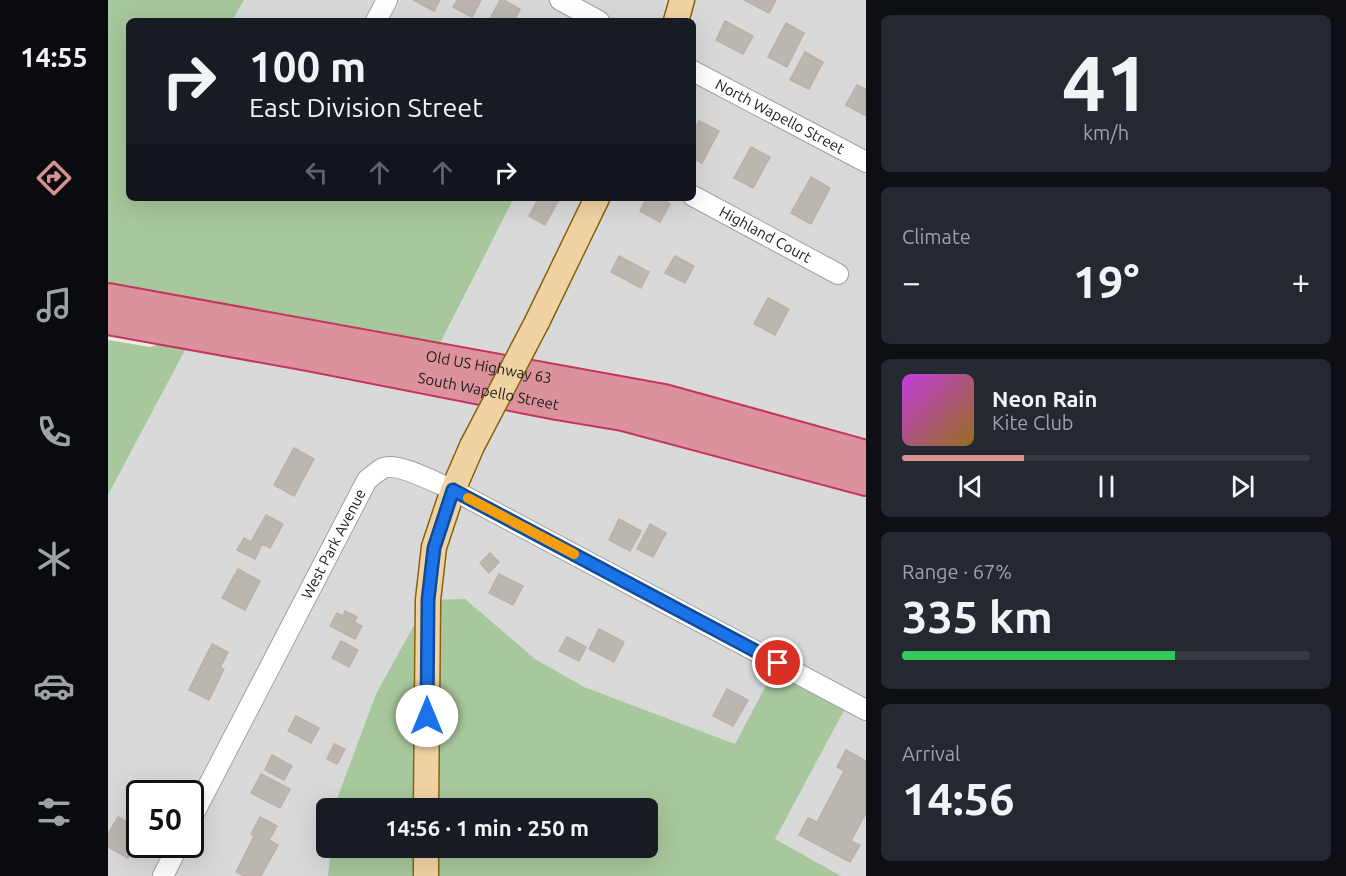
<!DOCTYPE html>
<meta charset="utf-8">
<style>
:root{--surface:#171b24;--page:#242831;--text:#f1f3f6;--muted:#9ea1a6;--line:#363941;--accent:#d59291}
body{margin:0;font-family:Ubuntu,sans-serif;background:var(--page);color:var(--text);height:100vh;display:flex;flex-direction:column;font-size:22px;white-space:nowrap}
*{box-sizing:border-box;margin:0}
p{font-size:20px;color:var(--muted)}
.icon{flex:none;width:33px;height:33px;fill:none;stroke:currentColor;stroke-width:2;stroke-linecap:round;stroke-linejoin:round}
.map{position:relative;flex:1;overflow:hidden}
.side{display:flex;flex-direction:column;gap:15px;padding:15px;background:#0d0f14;width:480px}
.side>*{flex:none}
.banner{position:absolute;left:18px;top:18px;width:570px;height:183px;border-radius:9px;box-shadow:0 6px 24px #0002;background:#171b24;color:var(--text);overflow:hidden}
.speed{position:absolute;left:18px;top:780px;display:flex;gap:12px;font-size:30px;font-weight:700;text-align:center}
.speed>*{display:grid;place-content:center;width:78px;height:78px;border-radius:50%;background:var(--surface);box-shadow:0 6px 24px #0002;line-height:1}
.speed .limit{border:3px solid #111;border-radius:9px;background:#fff;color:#111}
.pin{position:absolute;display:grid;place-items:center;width:51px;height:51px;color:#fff;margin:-26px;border:3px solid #fff;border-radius:50%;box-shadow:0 2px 6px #0007}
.me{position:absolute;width:66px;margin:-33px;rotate:0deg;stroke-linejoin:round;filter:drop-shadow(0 0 4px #0008)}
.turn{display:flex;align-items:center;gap:21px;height:126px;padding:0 24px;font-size:27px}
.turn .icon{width:78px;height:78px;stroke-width:2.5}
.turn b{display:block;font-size:42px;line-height:51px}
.lanes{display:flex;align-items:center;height:57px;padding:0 24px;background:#0003;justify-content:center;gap:30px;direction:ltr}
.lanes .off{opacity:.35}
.big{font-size:45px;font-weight:600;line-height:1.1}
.side .widget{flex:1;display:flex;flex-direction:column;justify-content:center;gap:9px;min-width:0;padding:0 21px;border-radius:9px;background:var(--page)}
.side .dial{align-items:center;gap:0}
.dial b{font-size:78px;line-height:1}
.song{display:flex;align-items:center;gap:18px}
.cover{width:72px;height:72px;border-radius:9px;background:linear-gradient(135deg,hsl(290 70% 55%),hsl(40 70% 35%))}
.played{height:6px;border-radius:3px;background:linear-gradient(90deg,var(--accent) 30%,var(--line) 30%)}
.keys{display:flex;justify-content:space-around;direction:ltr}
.heat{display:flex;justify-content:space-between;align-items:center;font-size:33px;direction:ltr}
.charge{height:9px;border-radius:4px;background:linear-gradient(90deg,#34c759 67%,var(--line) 0)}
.trip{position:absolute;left:208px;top:798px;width:342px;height:60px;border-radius:9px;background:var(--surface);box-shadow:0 6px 24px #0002;font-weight:600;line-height:60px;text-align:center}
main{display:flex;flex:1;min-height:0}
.tab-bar{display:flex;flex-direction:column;width:108px;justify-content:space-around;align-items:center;background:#090b0e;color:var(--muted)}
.tab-bar .icon{width:42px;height:42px}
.tab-bar .active{color:var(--accent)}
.tab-bar b{font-size:27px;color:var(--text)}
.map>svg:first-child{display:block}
</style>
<main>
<nav class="tab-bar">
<b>14:55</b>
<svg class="icon active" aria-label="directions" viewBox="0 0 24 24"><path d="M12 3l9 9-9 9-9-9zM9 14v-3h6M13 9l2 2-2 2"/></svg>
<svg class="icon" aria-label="music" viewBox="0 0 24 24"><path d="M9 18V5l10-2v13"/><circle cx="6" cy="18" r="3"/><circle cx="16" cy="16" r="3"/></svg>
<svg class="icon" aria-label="phone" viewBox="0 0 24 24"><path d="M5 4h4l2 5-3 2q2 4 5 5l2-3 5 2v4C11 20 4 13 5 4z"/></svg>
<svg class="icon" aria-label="climate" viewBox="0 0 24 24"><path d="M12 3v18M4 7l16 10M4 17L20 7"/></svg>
<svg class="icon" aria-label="car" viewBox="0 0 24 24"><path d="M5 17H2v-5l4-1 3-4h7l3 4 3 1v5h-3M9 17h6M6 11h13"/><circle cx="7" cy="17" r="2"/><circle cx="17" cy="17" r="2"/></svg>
<svg class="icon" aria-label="filters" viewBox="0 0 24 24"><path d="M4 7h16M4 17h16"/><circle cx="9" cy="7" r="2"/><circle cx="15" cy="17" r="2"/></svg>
</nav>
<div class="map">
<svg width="758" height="876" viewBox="0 0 758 876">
<rect width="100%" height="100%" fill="#eceae3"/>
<g fill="#dad9d9" fill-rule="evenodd">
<polygon points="136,0 758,0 758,455 325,357 406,198 585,198 585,21 124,21"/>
<path d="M85 335 758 481V876H0V495ZM32 794H82V844H32ZM219 808H540V848H219Z"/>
</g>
<g fill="#a7c79c">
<polygon points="0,0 136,0 124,21 21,21 21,198 406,198 325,357 0,298"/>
<polygon points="85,335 0,495 0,340 42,347"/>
<polygon points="357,599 427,659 476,687 627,744 670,663 741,701 667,839 733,876 220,876 223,848 540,848 540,808 228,808 229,799 268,694 320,600"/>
</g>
<g fill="#bcb6b0" stroke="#bcb1a7" stroke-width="1.5">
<polygon points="305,0 332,0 326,11"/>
<polygon points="349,0 373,0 364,17 345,7"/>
<polygon points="392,0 396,0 412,9 406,21 381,21"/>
<polygon points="636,0 668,0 661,13"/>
<polygon points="617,21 645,36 635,54 608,40"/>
<polygon points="678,23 696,33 679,67 660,57"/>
<polygon points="697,52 715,62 701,89 682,80"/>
<polygon points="749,85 758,89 758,116 738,105"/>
<polygon points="591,121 611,131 594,163 585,158 585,132"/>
<polygon points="643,147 662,157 645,188 626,178"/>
<polygon points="703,177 722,188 703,224 683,213"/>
<polygon points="431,198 444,198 450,201 437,225 421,216"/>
<polygon points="539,198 552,198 562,204 552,222 532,211"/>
<polygon points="511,256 541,272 533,288 503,272"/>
<polygon points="567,256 586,266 577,283 557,273"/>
<polygon points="660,298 681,309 667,335 646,324"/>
<polygon points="186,448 206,459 186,496 166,485"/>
<polygon points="158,515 175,524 162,548 154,544 147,559 129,550 136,538 143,542"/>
<polygon points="511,519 533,531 522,551 501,540"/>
<polygon points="542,524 558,533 545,557 529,549"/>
<polygon points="382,553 391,562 381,573 372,563"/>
<polygon points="130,569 152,581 137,610 114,598"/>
<polygon points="391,574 415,586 405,605 381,593"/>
<polygon points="237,611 249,617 246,622 254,626 247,639 222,626 229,613 235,616"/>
<polygon points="491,629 516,642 506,662 481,649"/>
<polygon points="459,637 478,647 471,661 451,651"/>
<polygon points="233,641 250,650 241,667 224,658"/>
<polygon points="104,644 120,652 112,668 116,669 101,700 81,690"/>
<polygon points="619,689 640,700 625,726 605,716"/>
<polygon points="188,716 211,728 203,743 180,731"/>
<polygon points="226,744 237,749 229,764 219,759"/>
<polygon points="738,750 758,761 758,813 743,841 752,845 742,862 691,835 700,818 709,822 736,771 729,767"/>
<polygon points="164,755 184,766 176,780 157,770"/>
<polygon points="153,774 182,789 172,808 143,793"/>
<polygon points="10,817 32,828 32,835 20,858 0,847 0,834"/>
<polygon points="152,817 169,826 161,840 170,845 153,876 136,876 128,872 146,836 143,834"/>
</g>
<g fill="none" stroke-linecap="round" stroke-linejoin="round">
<g stroke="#a0a0a0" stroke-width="22">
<g id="minor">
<polyline points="452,0 491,21"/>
<polyline points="268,21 279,0"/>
<path id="s1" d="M585 71 758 162"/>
<path id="s2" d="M585 196 730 274"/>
<path id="s3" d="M82 821 259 480C264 476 270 471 275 468 291 462 330 484 345 490L758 710"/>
<polyline points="55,876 71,844"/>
</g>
</g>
<g stroke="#85630f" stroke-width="27">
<g id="major">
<polyline points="568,21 574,0"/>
<polyline points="429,322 489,198"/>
<polyline points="318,808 320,600 326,547 345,490 364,446"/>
<polyline points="318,876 318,848"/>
</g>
</g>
<g stroke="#c43661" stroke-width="32">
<g id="highway">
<path id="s4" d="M0 298 556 399 758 455"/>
<path id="s5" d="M0 320 200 356 449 405 515 416 758 481"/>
</g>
</g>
<use href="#minor" stroke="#fff" stroke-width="20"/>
<use href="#major" stroke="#f1d3a3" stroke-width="24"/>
<use href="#highway" stroke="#dc929c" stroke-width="28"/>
<g stroke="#85630f" stroke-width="27" stroke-linecap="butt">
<polyline id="major-bridge" points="364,446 429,322"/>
</g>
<use href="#major-bridge" stroke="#f1d3a3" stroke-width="24"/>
</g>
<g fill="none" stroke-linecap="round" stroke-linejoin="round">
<g stroke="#114b97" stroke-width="15">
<polyline id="route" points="319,716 320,600 326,548 345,490 670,663"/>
</g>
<use href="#route" stroke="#1a73e8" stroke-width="10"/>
<polyline stroke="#f59e0b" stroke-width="10" points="360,498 466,554"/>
</g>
<g text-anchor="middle" stroke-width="5" stroke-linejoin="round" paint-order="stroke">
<g font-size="15" fill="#1c1c1c" stroke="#fff">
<text dy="5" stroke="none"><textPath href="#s1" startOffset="98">North Wapello Street</textPath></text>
<text dy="5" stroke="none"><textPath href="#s2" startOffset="82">Highland Court</textPath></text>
<text dy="5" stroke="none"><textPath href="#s4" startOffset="387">Old US Highway 63</textPath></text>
<text dy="5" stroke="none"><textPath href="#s5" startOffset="387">South Wapello Street</textPath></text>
<text dy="5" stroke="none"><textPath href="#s3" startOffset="312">West Park Avenue</textPath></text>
</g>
</g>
</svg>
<div class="speed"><div class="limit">50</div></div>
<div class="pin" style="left:670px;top:663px;background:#d93025"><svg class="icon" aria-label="arrive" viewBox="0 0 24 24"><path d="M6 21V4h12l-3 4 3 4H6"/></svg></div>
<svg class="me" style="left:319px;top:716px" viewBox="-20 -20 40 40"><circle r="19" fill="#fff"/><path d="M0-13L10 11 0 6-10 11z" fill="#1a73e8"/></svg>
<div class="trip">14:56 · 1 min · 250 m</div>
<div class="banner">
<div class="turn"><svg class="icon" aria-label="right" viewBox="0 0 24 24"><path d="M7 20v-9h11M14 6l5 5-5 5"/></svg><div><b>100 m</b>East Division Street</div></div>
<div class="lanes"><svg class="icon off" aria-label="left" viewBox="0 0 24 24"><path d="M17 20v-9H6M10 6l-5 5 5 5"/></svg><svg class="icon off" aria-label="ahead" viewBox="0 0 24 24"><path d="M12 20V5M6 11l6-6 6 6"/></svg><svg class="icon off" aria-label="ahead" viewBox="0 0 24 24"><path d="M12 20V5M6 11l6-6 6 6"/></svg><svg class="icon" aria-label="right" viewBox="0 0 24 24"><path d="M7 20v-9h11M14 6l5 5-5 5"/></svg></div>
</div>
</div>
<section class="side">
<div class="widget dial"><b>41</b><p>km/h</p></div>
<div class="widget"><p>Climate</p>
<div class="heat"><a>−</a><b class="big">19°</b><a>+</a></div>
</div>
<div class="widget">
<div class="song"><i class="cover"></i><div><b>Neon Rain</b><p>Kite Club</p></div></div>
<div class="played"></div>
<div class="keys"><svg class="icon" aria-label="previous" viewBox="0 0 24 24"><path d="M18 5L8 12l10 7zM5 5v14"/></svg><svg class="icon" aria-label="pause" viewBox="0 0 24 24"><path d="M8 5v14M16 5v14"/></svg><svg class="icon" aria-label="next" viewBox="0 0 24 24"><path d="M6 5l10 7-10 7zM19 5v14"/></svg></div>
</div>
<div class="widget"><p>Range · 67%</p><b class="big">335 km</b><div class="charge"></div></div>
<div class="widget"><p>Arrival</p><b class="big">14:56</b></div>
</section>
</main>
